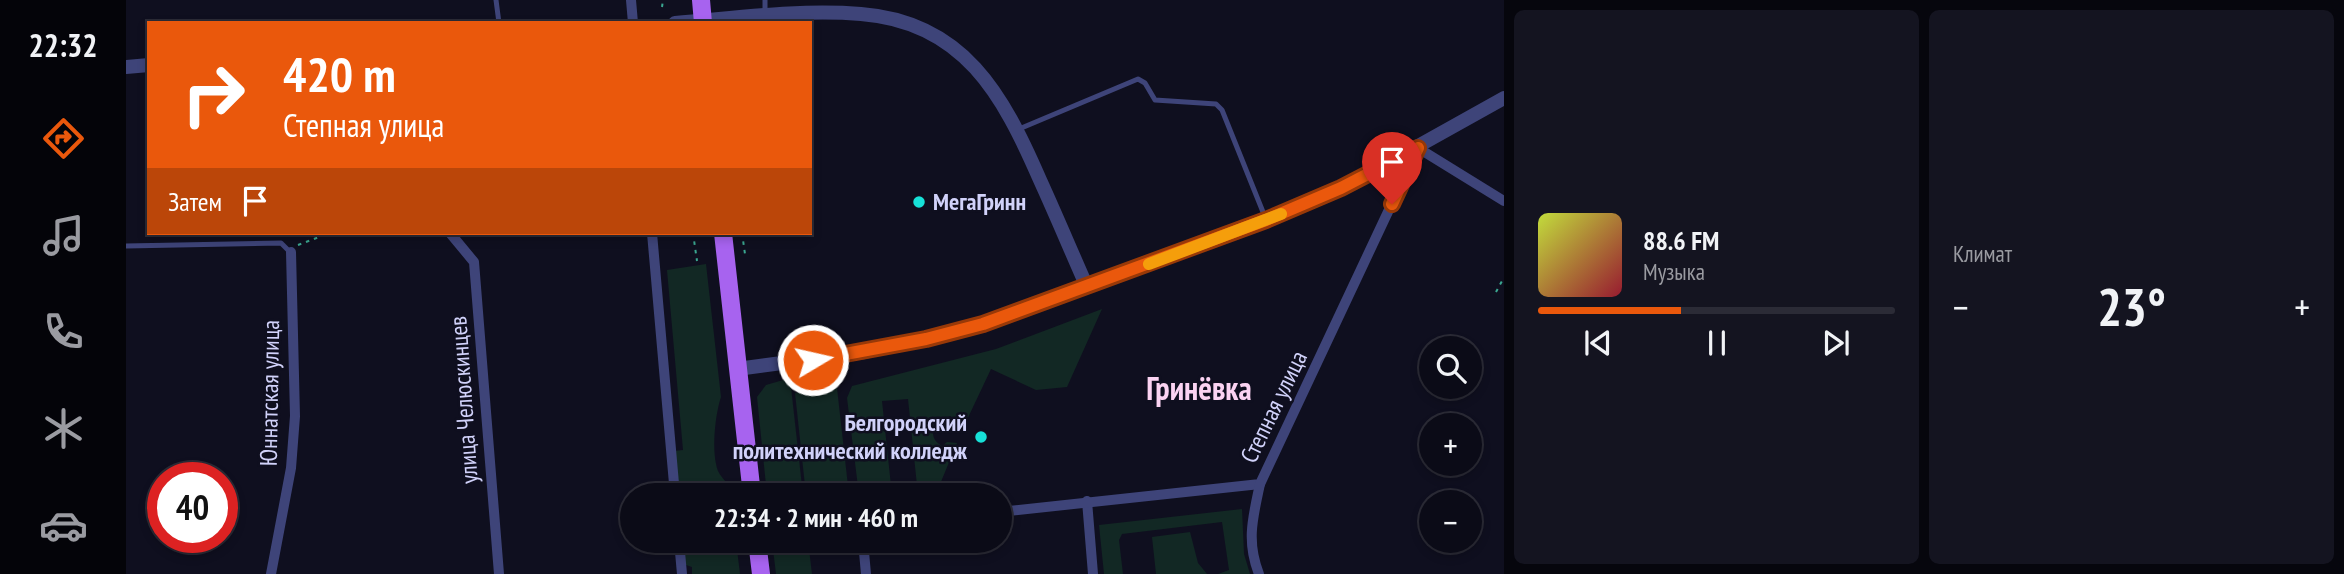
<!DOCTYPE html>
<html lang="ru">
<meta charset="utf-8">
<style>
:root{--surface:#0b0b17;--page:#141420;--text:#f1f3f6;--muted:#9a9ba1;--line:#2b2b36;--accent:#ea580c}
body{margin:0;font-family:"PT Sans Narrow",sans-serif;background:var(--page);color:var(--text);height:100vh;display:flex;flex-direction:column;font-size:26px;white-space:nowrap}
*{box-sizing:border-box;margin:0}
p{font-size:23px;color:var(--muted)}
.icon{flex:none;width:38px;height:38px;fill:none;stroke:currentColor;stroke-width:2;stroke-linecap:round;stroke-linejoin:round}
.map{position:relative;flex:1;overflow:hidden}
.panel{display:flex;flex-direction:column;gap:10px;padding:10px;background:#06060d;width:840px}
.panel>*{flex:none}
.hud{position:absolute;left:21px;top:21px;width:665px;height:214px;border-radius:0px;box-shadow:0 4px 10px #0003,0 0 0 2px var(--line);background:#ea580c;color:#fff;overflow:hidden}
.tools{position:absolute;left:1293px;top:336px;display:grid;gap:14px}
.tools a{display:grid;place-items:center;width:63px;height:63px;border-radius:50%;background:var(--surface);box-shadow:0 4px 10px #0003,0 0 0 2px var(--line);font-size:35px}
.speed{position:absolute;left:21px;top:462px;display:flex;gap:14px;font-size:35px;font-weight:700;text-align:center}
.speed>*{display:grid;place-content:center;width:91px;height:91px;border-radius:50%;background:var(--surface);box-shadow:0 4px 10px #0003,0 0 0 2px var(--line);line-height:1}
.speed .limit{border:10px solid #d22;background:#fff;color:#111}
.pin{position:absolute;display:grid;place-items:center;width:60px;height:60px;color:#fff;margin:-72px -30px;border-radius:50% 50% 50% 0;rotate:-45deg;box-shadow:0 0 7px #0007}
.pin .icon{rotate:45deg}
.me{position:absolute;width:77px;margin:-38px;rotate:81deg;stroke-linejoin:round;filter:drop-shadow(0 0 5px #0008)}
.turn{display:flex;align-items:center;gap:24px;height:147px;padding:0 21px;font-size:32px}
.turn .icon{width:91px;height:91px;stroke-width:2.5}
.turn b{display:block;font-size:49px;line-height:60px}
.then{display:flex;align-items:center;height:66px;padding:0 21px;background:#0003;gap:14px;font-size:26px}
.big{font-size:52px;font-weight:700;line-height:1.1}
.panel .card{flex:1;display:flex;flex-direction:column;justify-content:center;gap:10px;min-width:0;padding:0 24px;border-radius:10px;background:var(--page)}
.song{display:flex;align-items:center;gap:21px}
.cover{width:84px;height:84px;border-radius:10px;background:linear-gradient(135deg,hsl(70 70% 55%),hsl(350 70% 35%))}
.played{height:7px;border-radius:4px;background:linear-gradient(90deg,var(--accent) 40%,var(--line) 40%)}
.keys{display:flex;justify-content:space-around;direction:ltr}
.heat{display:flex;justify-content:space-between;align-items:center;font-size:38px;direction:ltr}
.panel .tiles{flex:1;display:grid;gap:10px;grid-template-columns:repeat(2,1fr)}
.trip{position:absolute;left:494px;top:483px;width:392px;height:70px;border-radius:35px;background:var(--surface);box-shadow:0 4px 10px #0003,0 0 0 2px var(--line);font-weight:700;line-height:70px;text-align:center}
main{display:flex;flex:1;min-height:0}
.tab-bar{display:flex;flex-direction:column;width:126px;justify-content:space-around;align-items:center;background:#040409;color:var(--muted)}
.tab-bar .icon{width:49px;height:49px}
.tab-bar .selected{color:var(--accent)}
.tab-bar b{font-size:32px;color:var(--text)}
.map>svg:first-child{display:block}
</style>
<main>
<nav class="tab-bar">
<b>22:32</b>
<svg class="icon selected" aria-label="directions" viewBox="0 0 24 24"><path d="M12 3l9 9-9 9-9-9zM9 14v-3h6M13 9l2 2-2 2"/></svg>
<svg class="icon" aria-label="music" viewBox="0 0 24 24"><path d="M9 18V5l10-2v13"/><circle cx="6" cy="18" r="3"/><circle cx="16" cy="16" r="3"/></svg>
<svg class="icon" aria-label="phone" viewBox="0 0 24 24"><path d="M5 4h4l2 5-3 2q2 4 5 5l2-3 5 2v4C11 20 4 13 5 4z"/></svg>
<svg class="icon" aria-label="climate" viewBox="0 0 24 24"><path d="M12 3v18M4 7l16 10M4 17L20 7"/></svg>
<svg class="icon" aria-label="car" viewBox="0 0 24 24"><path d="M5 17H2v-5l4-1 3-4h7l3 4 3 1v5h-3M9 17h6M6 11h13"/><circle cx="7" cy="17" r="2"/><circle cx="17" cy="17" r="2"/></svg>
</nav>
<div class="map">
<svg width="1378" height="574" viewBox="0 0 1378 574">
<rect width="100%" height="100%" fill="#0f0f1f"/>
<g fill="#122824">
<path d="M580 264 595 397C589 415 585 452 592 471 597 481 604 483 605 495H551L548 451 557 450 541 270Z"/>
<path d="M976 309 941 387 910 390 865 369 839 424 824 416 809 424C805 434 807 441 816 446L821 442 831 443 812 489 825 495H792L782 399 756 401 766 495H733L721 398 726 386 870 349Z"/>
<polygon points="664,378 677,495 641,495 631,397 640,385"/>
<polygon points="711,388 723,495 680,495 669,393"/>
<polygon points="1116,509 1118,554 1124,574 1092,574 1103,570 1096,522 996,534 993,540 997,574 978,574 973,525"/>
<polygon points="1064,532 1072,563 1081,574 1030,574 1026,537"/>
<polygon points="555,541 610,541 614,574 566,574 566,567 557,564"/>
<polygon points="646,541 682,541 686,574 650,574"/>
</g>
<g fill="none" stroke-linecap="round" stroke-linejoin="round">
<g stroke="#3aa690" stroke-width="2" stroke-dasharray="3.5 5" stroke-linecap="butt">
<polyline points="536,7 537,0"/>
<polyline points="264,233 313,234"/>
<polyline points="567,233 571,261"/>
<polyline points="616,233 619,254"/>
<polyline points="172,245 204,233"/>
<polyline points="1370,292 1376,281"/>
</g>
<g stroke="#3e4479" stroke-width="5">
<polyline points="370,0 373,23"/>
<polyline points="639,0 639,12"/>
<polyline points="893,129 1012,79 1019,83 1029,100 1090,104 1096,110 1139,217"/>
<polyline points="0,246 155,243 164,252"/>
<polyline points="730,485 731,495"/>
</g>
<g stroke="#3e4479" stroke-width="10">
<polyline points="505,0 507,23"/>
<polyline points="324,233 348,262 373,574"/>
<polyline points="526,233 549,495"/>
<polyline points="961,501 967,574"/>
<polyline points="873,512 1134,484 1292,148 1378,201"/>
<polyline points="553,541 556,574"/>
<polyline points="737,541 740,574"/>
<polyline points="145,574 165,468 169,416 165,252"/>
<path d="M1133 574C1120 541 1127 517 1134 484"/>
</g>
<g stroke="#3e4479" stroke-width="14">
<path d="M549 23C611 18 673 9 735 14 838 22 877 95 914 180 930 215 945 251 961 287"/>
<polyline points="0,67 23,65"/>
<polyline points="611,369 739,352 857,324 1140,220 1215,189 1378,98"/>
</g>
<g stroke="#a763ef" stroke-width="18">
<polyline points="575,0 577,23"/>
<polyline points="597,233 626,495"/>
<polyline points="631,541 635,574"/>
</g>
</g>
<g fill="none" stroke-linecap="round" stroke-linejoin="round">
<g stroke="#983908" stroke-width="18">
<polyline id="route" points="687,360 800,339 857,324 1140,220 1215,188 1292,148 1266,204"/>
</g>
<use href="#route" stroke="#ea580c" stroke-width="12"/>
<polyline stroke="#f59e0b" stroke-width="12" points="1023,264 1155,214"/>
</g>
<g fill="#17e1d8" stroke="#0f0f1f" stroke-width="2.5">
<circle cx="793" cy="202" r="7"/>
<circle cx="855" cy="437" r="7"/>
</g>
<g text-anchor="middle" stroke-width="5" stroke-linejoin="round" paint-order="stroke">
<g font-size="24" font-weight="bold" fill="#d1d2fa" stroke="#0f0f1f" text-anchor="start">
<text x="807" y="210">МегаГринн</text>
<text x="841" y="431" text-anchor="end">Белгородский<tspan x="841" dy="28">политехнический колледж</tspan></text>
</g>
<g font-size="24" fill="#d1d2fa" stroke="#0f0f1f">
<text transform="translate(144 393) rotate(-89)" y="8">Юннатская улица</text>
<text transform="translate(338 400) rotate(-94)" y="8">улица Челюскинцев</text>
<text transform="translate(1148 407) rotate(-64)" y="8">Степная улица</text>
</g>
<g font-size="32" font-weight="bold" fill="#fbd3f2" stroke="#0f0f1f">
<text x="1073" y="400">Гринёвка</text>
</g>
</g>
</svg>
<div class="tools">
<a><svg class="icon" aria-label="search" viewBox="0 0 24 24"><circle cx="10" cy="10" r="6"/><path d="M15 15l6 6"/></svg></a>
<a>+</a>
<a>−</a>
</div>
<div class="speed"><div class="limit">40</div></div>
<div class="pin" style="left:1266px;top:204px;background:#d93025"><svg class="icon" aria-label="arrive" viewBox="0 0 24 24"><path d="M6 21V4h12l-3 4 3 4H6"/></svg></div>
<svg class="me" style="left:687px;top:360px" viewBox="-20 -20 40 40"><circle r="17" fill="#ea580c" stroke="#fff" stroke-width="3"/><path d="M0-11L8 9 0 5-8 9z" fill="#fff"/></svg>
<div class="trip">22:34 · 2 мин · 460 m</div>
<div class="hud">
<div class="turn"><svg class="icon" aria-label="right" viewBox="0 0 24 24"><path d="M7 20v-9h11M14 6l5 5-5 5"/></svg><div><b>420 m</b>Степная улица</div></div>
<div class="then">Затем<svg class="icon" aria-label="arrive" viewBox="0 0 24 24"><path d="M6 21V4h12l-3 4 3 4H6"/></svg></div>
</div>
</div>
<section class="panel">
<div class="tiles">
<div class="card">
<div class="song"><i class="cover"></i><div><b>88.6 FM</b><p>Музыка</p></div></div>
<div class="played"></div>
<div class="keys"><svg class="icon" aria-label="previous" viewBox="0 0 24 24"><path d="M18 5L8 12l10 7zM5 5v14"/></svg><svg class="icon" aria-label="pause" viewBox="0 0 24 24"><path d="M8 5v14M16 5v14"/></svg><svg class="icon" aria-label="next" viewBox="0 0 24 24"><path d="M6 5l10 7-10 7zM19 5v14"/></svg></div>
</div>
<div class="card"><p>Климат</p>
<div class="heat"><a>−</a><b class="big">23°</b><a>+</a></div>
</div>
</div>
</section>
</main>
